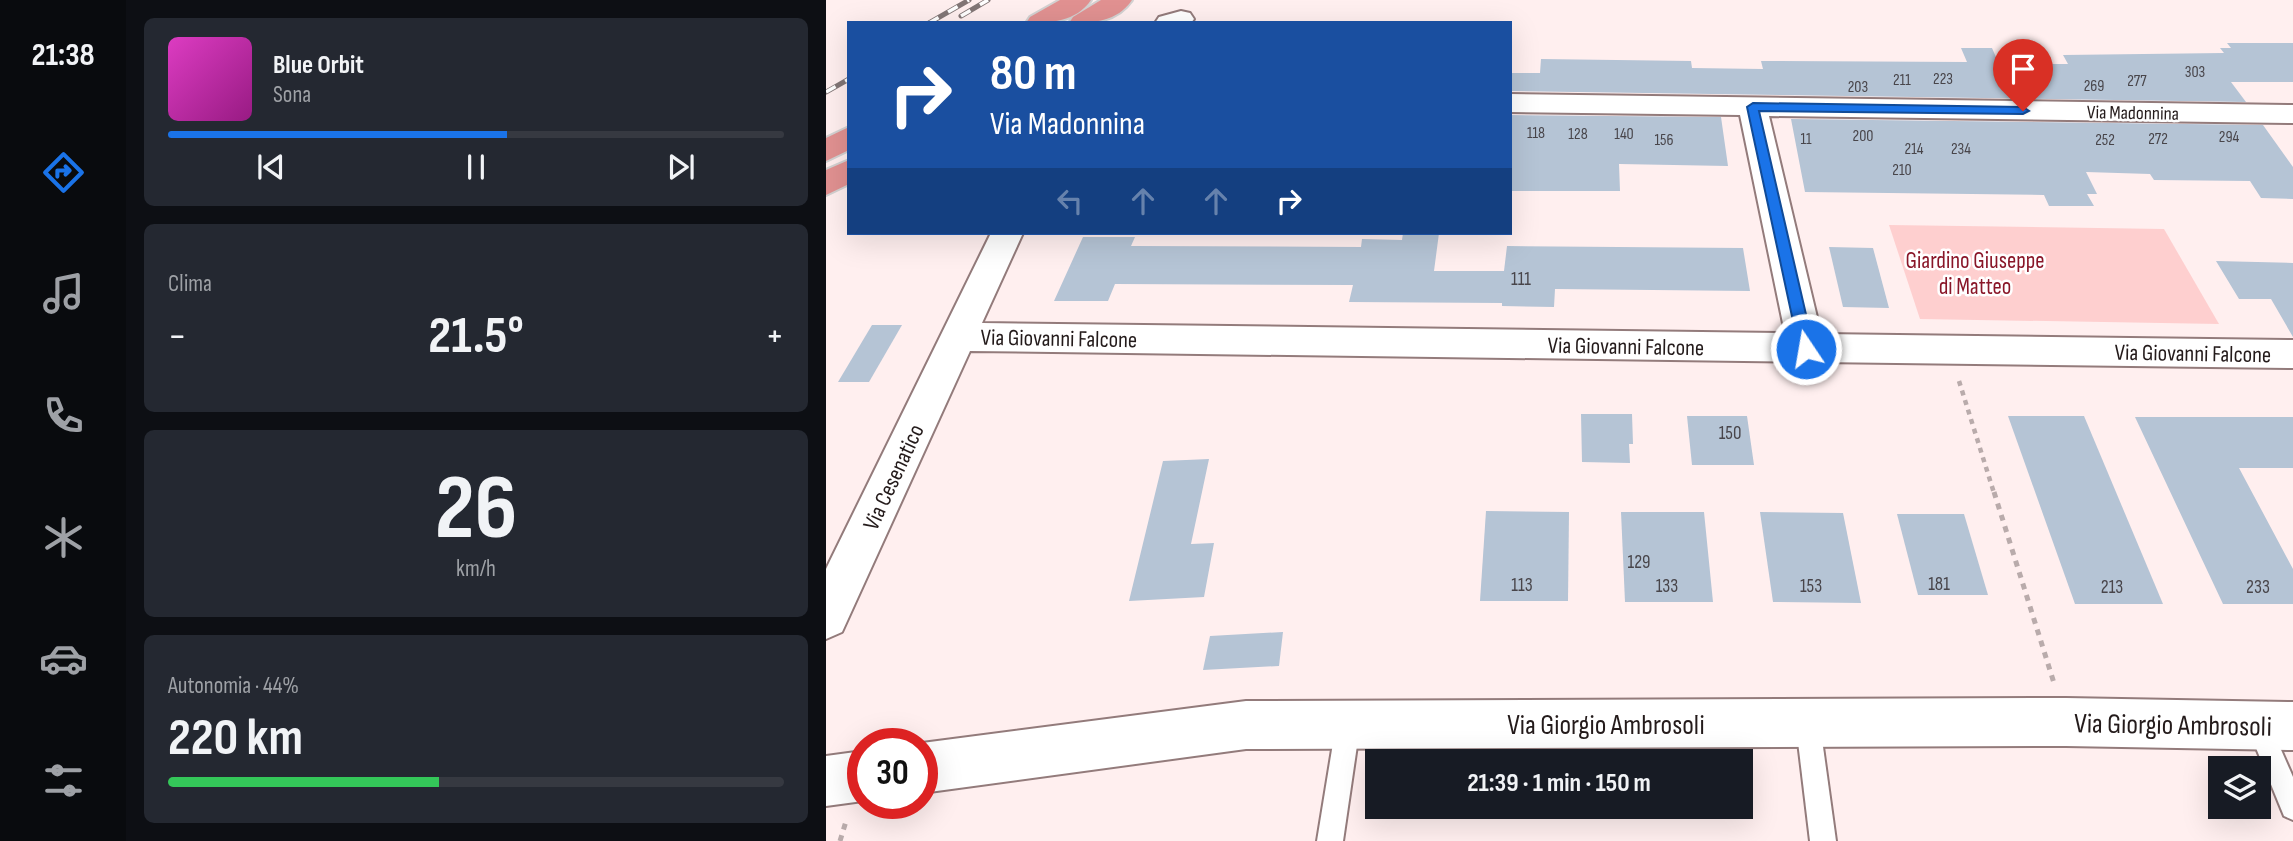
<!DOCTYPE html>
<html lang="it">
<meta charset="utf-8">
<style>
:root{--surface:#171b24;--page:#242831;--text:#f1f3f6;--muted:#9ea1a6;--line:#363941;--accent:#1a73e8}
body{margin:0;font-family:"Sofia Sans Condensed",sans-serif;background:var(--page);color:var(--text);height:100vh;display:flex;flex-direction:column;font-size:26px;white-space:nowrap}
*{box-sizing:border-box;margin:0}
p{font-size:23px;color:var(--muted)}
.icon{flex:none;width:38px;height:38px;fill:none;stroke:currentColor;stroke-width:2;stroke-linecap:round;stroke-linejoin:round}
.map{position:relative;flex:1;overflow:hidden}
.drawer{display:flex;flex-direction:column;gap:18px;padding:18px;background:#0d0f14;width:700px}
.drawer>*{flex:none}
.banner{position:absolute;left:21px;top:21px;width:665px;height:214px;border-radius:0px;box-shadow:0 7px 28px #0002;background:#1a4fa0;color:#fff;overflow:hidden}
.fabs{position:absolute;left:1382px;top:756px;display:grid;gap:14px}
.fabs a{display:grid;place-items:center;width:63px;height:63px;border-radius:0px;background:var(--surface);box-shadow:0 7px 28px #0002;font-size:35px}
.speed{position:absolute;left:21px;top:728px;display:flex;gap:14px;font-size:35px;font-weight:700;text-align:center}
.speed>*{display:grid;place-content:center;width:91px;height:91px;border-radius:50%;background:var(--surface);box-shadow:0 7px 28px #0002;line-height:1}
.speed .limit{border:10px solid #d22;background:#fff;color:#111}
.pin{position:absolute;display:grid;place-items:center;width:60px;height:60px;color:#fff;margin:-72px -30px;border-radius:50% 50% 50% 0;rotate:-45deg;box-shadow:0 0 7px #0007}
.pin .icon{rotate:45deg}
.me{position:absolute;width:77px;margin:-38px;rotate:348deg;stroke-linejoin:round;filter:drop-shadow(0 0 5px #0008)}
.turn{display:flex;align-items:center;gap:24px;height:147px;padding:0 28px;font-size:32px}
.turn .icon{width:91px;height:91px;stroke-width:2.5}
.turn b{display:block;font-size:49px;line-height:60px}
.lanes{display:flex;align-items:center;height:66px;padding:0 28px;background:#0003;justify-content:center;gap:35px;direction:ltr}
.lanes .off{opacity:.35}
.big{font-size:52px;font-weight:700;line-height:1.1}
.drawer .card{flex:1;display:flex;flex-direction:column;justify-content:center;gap:10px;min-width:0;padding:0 24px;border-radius:10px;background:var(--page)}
.drawer .dial{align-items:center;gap:0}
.dial b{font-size:91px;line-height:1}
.song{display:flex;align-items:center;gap:21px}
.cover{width:84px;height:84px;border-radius:10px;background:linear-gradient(135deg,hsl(310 70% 55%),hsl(310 70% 35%))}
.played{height:7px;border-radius:4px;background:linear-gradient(90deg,var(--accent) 55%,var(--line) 55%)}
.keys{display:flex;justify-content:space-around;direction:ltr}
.heat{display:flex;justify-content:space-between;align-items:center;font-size:38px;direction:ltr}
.charge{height:10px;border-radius:5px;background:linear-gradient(90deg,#34c759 44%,var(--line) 0)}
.trip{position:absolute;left:539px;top:749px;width:388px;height:70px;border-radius:0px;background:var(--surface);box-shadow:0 7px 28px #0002;font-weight:700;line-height:70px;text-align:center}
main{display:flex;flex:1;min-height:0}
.tab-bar{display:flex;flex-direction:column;width:126px;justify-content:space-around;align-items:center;background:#090b0e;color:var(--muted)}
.tab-bar .icon{width:49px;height:49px}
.tab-bar .on{color:var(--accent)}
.tab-bar b{font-size:32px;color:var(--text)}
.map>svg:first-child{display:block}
</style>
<main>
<nav class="tab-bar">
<b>21:38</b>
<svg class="icon on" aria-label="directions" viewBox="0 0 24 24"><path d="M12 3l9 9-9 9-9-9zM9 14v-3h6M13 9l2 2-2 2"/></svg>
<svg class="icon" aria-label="music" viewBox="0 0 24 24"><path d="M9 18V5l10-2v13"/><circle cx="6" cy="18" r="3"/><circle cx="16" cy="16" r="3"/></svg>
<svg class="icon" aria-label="phone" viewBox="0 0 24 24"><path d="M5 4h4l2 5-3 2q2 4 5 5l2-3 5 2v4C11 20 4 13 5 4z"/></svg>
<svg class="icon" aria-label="climate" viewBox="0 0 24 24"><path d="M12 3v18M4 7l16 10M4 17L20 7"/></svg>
<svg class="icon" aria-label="car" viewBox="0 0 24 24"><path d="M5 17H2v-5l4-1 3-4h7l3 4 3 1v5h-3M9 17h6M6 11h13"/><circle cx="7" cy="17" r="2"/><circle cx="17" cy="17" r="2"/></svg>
<svg class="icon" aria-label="filters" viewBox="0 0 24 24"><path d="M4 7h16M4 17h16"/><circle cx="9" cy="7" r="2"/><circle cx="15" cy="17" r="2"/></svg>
</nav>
<section class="drawer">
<div class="card">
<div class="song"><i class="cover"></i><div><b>Blue Orbit</b><p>Sona</p></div></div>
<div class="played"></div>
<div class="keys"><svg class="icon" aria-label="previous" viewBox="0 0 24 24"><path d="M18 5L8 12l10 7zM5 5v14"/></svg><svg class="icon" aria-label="pause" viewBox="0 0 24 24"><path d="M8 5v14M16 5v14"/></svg><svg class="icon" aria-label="next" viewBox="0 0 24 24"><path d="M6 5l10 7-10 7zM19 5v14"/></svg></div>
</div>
<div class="card"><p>Clima</p>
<div class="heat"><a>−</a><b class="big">21.5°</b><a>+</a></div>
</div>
<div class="card dial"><b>26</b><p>km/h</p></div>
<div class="card"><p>Autonomia · 44%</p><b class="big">220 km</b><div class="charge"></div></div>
</section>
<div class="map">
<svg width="1467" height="841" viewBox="0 0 1467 841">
<rect width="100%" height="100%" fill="#ffefef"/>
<polygon fill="#fecfcf" points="1063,225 1338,229 1393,324 1094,319"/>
<g fill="#b5c4d5">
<polygon points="1401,43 1467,43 1467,82 1405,82 1420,102 684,91 684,73 714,73 715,59 865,61 866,68 937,69 935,61 1141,62 1135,48 1166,48 1173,64 1242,64 1237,55 1398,53 1394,48 1405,48"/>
<polygon points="684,115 895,117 902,166 793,164 794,191 684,191"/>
<polygon points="965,119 1437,125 1467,167 1467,199 1435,198 1424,181 1328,180 1324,174 1260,172 1271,194 1261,194 1268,206 1223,206 1218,195 979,192"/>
<polygon points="577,233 613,233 608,271 678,271 681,246 917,248 924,291 729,289 728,307 676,306 676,303 523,302 527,285 289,284 282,301 228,301 257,237 309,237 305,246 535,247 536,239 576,240"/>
<polygon points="1003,247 1047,248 1063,308 1017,307"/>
<polygon points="1390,261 1467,263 1467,337 1445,299 1413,299"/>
<polygon points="46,325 76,325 43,382 12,382"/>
<polygon points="755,414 806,414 807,444 803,444 804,463 756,462"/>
<polygon points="861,416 921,416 928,465 866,465"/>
<polygon points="1182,416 1258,416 1337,604 1249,604"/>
<polygon points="1309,417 1467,417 1467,468 1413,468 1467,569 1467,604 1397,604"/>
<polygon points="383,459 365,544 388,543 378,597 303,601 337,461"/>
<polygon points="660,511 743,512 742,601 654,601"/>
<polygon points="795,512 878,512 887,602 799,602"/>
<polygon points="934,512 1017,513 1035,603 947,602"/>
<polygon points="1071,514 1138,514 1162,595 1092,595"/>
<polygon points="457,632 453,666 377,670 384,636"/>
</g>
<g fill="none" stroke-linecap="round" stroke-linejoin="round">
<g stroke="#937b7b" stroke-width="4">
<g id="lane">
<polygon points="522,713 530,717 534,725 517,841 491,841 510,725 514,717"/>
<polygon points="982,713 990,717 994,725 1010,841 984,841 970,725 974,717"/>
<polygon points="1433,714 1441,718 1467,777 1467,820 1458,816 1421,726 1425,718"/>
</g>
</g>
<g stroke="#937b7b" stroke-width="4">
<g id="street">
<polygon points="355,11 364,13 368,19 365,23 329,23 333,17"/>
<polygon points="684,94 1467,105 1467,123 943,116 995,334 1467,340 1467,368 144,351 16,632 0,639 0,569 165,233 197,233 156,323 959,333 914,115 684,112"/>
<polygon points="1240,698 1467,702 1467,750 1240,746 420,749 96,793 96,743 420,701"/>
<polygon points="37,751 37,801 0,806 0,756"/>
</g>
</g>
<g stroke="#d3d1d1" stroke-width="4">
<g id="highway">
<path d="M234 0H265C250 22 224 23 200 23L204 17Z"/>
<path d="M275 0H306C291 22 267 23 243 23L247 17Z"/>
<polygon points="23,127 23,150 0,161 0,138"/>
<polygon points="23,160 23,184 0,195 0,170"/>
</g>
</g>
<polyline stroke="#b9abab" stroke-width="4.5" stroke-dasharray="5 5" stroke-linecap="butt" points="1133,381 1168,493"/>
<g stroke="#b9abab" stroke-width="5" stroke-dasharray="6 6" stroke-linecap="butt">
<polyline points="1168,492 1228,683"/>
<polyline points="14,841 21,818"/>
</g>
<use href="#lane" fill="#fff" fill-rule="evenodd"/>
<use href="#street" fill="#fff" fill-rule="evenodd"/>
<use href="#highway" fill="#e19191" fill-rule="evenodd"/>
<g stroke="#827676" stroke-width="5">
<g id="rail">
<polyline points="135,16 162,0"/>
<polyline points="103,23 143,0"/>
<polyline points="0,92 23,79"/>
</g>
</g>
<use href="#rail" stroke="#fff" stroke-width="3.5" stroke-dasharray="11" stroke-linecap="butt"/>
</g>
<polygon fill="#1a73e8" stroke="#114b97" stroke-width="2" points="927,103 1197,107 1203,111 1197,114 933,111 988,349 980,355 973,349 921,107"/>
<g text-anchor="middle" stroke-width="5" stroke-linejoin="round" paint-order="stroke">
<g font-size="16" fill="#48454a">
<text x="1369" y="77">303</text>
<text x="1117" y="84">223</text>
<text x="1076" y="85">211</text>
<text x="1311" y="86">277</text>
<text x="1268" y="91">269</text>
<text x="1032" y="92">203</text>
<text x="710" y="138">118</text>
<text x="752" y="139">128</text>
<text x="798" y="139">140</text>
<text x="1037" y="141">200</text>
<text x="1403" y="142">294</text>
<text x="980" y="144">11</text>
<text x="1332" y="144">272</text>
<text x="838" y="145">156</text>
<text x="1279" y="145">252</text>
<text x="1088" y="154">214</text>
<text x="1135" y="154">234</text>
<text x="1076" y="175">210</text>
</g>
<g font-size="19" fill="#241b1b" stroke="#fff">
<text transform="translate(1307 112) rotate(1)" y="7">Via Madonnina</text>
</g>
<g font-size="19" fill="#48454a">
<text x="695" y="285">111</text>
<text x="904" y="439">150</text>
<text x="813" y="568">129</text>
<text x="1113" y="590">181</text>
<text x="696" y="591">113</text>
<text x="841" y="592">133</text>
<text x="985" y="592">153</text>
<text x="1286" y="593">213</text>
<text x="1432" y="593">233</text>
</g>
<g font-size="23" fill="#891628" stroke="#fff">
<text x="1149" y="268">Giardino Giuseppe<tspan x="1149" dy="26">di Matteo</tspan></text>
</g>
<g font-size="23" fill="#241b1b" stroke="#fff">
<text transform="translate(233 338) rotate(1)" y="8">Via Giovanni Falcone</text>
<text transform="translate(800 346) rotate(1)" y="8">Via Giovanni Falcone</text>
<text transform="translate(1367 353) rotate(1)" y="8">Via Giovanni Falcone</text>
<text transform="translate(67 477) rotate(-65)" y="8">Via Cesenatico</text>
</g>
<g font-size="28" fill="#241b1b" stroke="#fff">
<text x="780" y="734">Via Giorgio Ambrosoli</text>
<text transform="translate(1347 724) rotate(1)" y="10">Via Giorgio Ambrosoli</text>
</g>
</g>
</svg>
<div class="fabs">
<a><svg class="icon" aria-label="layers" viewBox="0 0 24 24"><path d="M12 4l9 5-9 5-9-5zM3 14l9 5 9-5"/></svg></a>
</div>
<div class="speed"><div class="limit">30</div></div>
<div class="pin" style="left:1197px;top:111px;background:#d93025"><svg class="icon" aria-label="arrive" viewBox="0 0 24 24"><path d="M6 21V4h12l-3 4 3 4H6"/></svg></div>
<svg class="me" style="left:980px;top:349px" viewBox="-20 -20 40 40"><circle r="17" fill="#1a73e8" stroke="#fff" stroke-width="3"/><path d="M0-11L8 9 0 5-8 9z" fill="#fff"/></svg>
<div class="trip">21:39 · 1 min · 150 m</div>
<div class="banner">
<div class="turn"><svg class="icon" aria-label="right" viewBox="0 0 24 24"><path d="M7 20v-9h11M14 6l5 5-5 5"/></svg><div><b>80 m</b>Via Madonnina</div></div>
<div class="lanes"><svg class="icon off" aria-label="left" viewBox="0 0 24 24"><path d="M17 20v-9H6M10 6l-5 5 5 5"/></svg><svg class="icon off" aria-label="ahead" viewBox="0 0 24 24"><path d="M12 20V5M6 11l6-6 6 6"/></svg><svg class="icon off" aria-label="ahead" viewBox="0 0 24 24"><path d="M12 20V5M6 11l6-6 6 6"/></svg><svg class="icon" aria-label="right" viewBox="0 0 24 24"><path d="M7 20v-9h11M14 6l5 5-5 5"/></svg></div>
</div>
</div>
</main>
